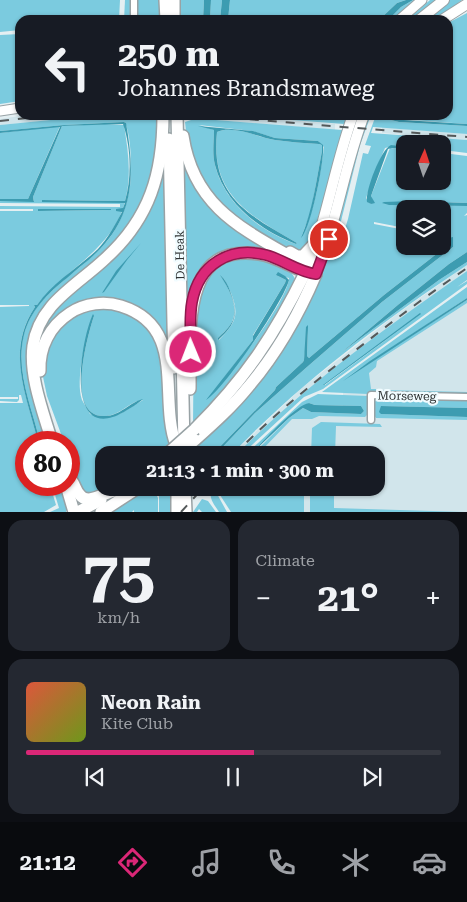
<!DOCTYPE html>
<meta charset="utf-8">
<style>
:root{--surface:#171b24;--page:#242831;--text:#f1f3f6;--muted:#9ea1a6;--line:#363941;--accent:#db2777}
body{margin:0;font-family:"Roboto Serif",serif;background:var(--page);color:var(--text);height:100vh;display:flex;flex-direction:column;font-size:19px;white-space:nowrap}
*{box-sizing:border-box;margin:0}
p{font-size:16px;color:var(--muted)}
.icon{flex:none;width:28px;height:28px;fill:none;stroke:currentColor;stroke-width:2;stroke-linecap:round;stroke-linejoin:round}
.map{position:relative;height:512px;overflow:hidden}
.details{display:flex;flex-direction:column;gap:8px;padding:8px;background:#0d0f14;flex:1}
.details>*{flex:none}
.hud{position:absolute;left:15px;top:15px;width:438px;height:105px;border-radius:15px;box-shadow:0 1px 4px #0004;background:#171b24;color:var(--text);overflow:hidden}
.needle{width:32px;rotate:3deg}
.fabs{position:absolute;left:396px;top:135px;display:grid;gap:10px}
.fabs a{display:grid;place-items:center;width:55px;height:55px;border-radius:10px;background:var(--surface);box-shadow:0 1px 4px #0004;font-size:25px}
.speed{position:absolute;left:15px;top:431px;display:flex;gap:10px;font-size:25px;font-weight:700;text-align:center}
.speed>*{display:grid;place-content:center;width:65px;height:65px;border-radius:50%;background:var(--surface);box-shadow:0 1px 4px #0004;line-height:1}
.speed .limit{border:8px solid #d22;background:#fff;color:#111}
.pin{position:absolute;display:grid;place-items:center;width:42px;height:42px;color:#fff;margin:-21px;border:2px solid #fff;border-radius:50%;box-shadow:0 1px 5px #0007}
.me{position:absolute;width:55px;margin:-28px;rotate:359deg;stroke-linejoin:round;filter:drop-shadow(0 0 4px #0008)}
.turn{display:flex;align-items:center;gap:18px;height:105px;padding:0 20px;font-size:22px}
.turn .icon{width:65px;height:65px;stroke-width:2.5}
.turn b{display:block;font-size:35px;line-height:42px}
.big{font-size:38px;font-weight:700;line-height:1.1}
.details .widget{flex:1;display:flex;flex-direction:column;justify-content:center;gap:8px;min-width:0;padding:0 18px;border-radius:15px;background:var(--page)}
.details .dial{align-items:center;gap:0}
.dial b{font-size:65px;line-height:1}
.song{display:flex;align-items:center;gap:15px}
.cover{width:60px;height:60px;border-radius:8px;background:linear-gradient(135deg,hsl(10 70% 55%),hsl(80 70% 35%))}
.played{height:5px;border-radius:2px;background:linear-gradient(90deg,var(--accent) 55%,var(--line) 55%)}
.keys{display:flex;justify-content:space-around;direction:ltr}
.heat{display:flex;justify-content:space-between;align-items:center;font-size:28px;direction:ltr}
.details .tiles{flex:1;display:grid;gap:8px;grid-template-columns:1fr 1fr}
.widget:last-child{grid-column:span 2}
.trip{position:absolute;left:95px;top:446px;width:290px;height:50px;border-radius:15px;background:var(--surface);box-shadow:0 1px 4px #0004;font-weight:700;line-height:50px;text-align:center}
.tabs{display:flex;height:80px;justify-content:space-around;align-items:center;background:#090b0e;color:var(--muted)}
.tabs .icon{width:35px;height:35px}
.tabs .current{color:var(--accent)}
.tabs b{font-size:22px;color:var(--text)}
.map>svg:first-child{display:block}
</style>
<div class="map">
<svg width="467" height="512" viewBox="0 0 467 512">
<rect width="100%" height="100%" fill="#e4eff2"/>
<g fill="#d1e5eb">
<polygon points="27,115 107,115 0,125 0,119"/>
<polygon points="191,115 225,115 335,124 335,130 191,118"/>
<polygon points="382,127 467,134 467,140 382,133"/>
<polygon points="467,265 467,271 405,315 340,365 267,425 236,455 231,455 303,387 397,314"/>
<polygon points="467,300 467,512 231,512 221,488 376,488 376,455 252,455 289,418 343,406 343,381"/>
</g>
<g fill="#7bcbdf" fill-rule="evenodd">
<polygon points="0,0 120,0 119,20 20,20 20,30 0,32"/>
<polygon points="125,0 132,0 131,20 124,20"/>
<rect x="136" y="0" width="23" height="20"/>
<polygon points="180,0 204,0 203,20 181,20"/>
<polygon points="211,0 222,0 220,20 210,20"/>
<polygon points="230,0 406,0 397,3 379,20 228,20"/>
<polygon points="413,0 417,0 394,20 388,20 401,7"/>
<polygon points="430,0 438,0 414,20 407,20"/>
<polygon points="450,0 462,0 436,20 423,20"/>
<polygon points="467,13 467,124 399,119 398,115 448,115 448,23"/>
<polygon points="20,34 20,101 0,104 0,35"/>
<path d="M101 115 153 116 159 120 160 148 138 216 33 330 48 442H40C32 407 15 371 24 334 35 295 72 277 99 250 121 229 132 197 131 167 131 153 130 135 125 122L64 125 0 131V125Z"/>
<path d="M225 115H349L312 238 308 246 299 252 287 249 256 231 213 200 188 150 185 122 191 120V118L342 130 344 124ZM199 125 252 131 275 138 318 141 324 147C320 178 315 210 301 238L311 211 322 151V145L319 144C304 143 289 142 275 140 258 137 234 125 217 132 210 195 249 215 297 243L296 244C261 232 224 203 215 165 212 153 214 142 214 130Z"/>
<polygon points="368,115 371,115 360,145 339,229 334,233"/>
<path d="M376 115H392L391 120 399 122 467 126V134L373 127 371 133 467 140V153L443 150 442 144H405V147L393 146 385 148 376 169 366 198 368 202 371 204 373 201 371 196 390 148 405 149V181H442L443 153 467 156V203L412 201 383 204 467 206V213L464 216 467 215V252L449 264 399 304 342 352 439 280 467 262V265C383 321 301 382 231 455H215L255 413 307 367 382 302 453 247V238L443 237 442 209H405V228L374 222V224L405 230V246H442L443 241 448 245 384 295 309 358 307 356 308 327 304 360 303 362 276 387 275 390 212 455H194L193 449 250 390 332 240 337 236 333 250 338 251 348 219 363 153 368 154 371 146 365 145Z"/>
<path d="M105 124 124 125C128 151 132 175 125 201L42 200V201L125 202C112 250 66 268 37 305H34L35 307C5 351 27 396 38 442H26V485H50L56 505 44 512H0V403H23L21 395H19V400L17 402 0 401V399H18V397H0V307L29 306V305H0V211H33V209H0V206L120 207V204L0 203V201H34L33 197 62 126ZM39 209H111V210L39 211Z"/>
<polygon points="60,126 28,199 0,199 0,133"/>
<path d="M182 142 196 183 276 253C250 243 238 245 216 261 201 272 196 276 190 295L188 379 184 249C186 237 187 223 183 211Z"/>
<polygon points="164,144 165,255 170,361 165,342 120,303 65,313 37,370 42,394 58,442 56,442 39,391 35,355 46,316 128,239"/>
<path d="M248 258C262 260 294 264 296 283L258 351 193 425 194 315 209 273 225 261ZM276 275 289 278C289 296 238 367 223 379L253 340V335L285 283 286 280ZM221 276C226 280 228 287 231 293 240 316 235 323 219 340L218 338C223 332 231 327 233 319 238 305 228 287 221 276Z"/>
<path d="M467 271V280L457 287 467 281V284L323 389 304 397 241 455H236C305 385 387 327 467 271ZM421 314 325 385H324Z"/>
<polygon points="467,287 467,298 344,379 467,300 467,303 377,361 376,367 369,373 371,389 376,389 376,392 369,392 368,394 322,392"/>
<path d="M91 307 132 312 157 335 167 374 169 446 160 455H104V488H110L86 495C75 479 69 462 69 442H64L47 396 42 372V364L58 325ZM94 316C87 337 65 418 105 416 120 416 131 400 143 400L120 414 103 418 90 414C88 409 84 404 82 400 75 380 86 337 92 317Z"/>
<polygon points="383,390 467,392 467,394 384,392"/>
<polygon points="318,394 368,396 367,415 365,417 319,416 312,419 292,419 257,455 252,455 289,418 303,408 311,412 361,414 364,411 361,406 315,405 309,403 292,414 250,455 245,455 302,402"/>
<polygon points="378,398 467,400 467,408 381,406 381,414 467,417 467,420 376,418 374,415 374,403"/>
<polygon points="321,422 380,424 382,427 336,426 335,455 311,455 312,428"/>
<polygon points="52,485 62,485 68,506 66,512 50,512 59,508"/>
<polygon points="143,488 170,488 170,512 159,512 159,495 157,496 158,498 158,512 134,512 134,510 132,512 107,512"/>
<path d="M213 488H218L216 492 227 512H219C214 504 207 497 213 488Z"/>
<polygon points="221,488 304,488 304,512 231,512 218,492"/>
<polygon points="310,488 334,488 334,508 465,512 310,512"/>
<polygon points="202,499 208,501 216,512 202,512 199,509 197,512 193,512"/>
</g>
<g fill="#3d9cb1">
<polygon points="204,0 211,0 210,20 203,20"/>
<polygon points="222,0 230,0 228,20 220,20"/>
<polygon points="406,0 413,0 401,7 388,20 379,20 397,3"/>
<polygon points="392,115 398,115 399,119 404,120 467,124 467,126 399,122 391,120"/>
<path d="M124 122 126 123C134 169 136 211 101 248 91 259 78 268 67 278 48 293 30 311 24 335 15 371 32 407 40 442H38C27 396 5 352 35 307L34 305H37C53 282 78 268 98 249 108 238 115 225 122 212L116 211V209L123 208 125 203 42 202V200L125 201C132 177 131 147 123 124L62 126 33 197 34 202 0 201V199H28L60 127 0 133V131L64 125Z"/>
<path d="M198 126 253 131 275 138 318 141 323 145C325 159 311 229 301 238 313 209 316 182 322 151V145L319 144C304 143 289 142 275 140 258 137 233 125 217 132 210 197 249 215 297 243L296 244C260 230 225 204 215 165 212 153 214 142 214 130Z"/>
<path d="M391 145 405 147V149L392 148 388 149 371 196 375 203 371 204 367 202C365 191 381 149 391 145Z"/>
<polygon points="412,201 467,203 467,206 389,205 382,203 384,202"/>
<polygon points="38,209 111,209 111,210 38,211"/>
<polygon points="443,237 448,238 453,237 453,247 382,302 307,367 255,413 215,455 212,455 275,390 276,387 303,362 304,360 306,327 308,325 308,327 307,356 309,358 384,295 448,245 447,242 443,241"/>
<polygon points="141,243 127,260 104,292 102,293 116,271"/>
<polygon points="467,252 467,262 439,280 342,352 399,304 449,264"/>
<path d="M278 272 285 276 289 280C284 301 223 391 206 400L253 340V336L285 283 286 280 276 275Z"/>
<path d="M220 275C225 279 228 285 230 291 239 314 236 324 218 340V338C223 333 230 327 233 320 239 305 227 286 220 275Z"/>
<polygon points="467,298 467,300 343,381 370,361"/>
<polygon points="420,313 421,314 324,385 323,385"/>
<path d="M93 314 94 316C87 337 65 418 105 416 120 416 130 402 143 399 138 404 130 408 124 412 64 446 80 341 93 314Z"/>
<path d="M309 403 315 405 361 406 364 411 361 414 311 412 303 408 289 418 250 455C262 443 295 405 309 403Z"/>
<polygon points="381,406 467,408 467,417 381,414 379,412"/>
</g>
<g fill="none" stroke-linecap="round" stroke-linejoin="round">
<g stroke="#98a2a5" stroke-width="9">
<g id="street">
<polyline points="134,20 134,0"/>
<polyline points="371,420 371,395 467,397"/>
</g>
</g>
<g stroke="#98a2a5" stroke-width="11">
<g id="secondary">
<polyline points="399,20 422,0"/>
<polyline points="0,111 20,108"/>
</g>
</g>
<g stroke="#98a2a5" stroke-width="12">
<g id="primary">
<polyline points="419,20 444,0"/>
<polyline points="442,20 467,4"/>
<path d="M305 273C327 222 334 167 353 115"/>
<path d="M316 274C337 222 344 167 364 115"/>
</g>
</g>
<g stroke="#98a2a5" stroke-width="14">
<g id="highway">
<polyline points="165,0 166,20"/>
<polyline points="174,0 174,20"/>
<polyline points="177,115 184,446"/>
<path d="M183 136C194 210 247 231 305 265"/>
<polyline points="169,139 174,368"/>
<polyline points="290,252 297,256 303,256 318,240"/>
<path d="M40 371C39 347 50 326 70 313 85 303 105 301 121 306 188 327 158 397 176 445"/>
<path d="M190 389C191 337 178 242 259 254 280 257 296 272 316 274"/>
<path d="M195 429C245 379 274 336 305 273"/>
<path d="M195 440C214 423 233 406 249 386 277 353 299 314 316 274"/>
<path d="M52 442C44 414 29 377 33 346 39 303 78 285 106 258 150 218 163 173 163 115"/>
<path d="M72 481C75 485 76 491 80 495 87 505 104 493 114 491"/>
<polyline points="66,485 74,512"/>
<polyline points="177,488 177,512"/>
<polyline points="185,488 186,512"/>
<polyline points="78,512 101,500"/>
<polyline points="101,512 138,488"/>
</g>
</g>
<use href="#street" stroke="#fff" stroke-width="6"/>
<use href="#secondary" stroke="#fff" stroke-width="9"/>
<use href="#primary" stroke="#fff" stroke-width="10"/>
<use href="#highway" stroke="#fff" stroke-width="11"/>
<g stroke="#54595a" stroke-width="2" stroke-dasharray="9 9" stroke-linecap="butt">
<polyline points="196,115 467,137"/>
<polyline points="0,121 55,115"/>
<path d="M234 455C274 414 319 378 365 343 398 317 432 292 467 268"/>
<polyline points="181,512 203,488"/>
</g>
<g stroke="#98a2a5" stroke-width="14" stroke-linecap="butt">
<g id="highway-bridge">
<polyline points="167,454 195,429"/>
<polyline points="178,455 195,440"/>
</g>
</g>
<use href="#highway-bridge" stroke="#fff" stroke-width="11"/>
</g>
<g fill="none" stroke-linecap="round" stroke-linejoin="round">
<g stroke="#8e194d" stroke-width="12">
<path id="route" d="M191 352C191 335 189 318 192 302 199 264 230 246 266 255 284 260 298 272 316 274L329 239"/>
</g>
<use href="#route" stroke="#db2777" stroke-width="9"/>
</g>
<g text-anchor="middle" stroke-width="4.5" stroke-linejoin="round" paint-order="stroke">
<g font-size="12" fill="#2e3233" stroke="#f1fcff">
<text transform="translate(180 255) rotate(-91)" y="4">De Heak</text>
<text transform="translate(407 396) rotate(1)" y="4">Morseweg</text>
</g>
</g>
</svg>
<div class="fabs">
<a><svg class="needle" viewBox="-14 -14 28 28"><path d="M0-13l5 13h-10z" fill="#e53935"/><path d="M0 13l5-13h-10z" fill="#9ea1a6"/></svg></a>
<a><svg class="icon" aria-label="layers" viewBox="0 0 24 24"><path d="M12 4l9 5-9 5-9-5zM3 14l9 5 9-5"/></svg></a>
</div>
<div class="speed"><div class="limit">80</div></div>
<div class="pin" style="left:329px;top:239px;background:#d93025"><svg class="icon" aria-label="arrive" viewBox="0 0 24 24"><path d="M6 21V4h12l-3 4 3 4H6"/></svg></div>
<svg class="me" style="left:191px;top:352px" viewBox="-20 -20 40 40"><circle r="17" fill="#db2777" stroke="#fff" stroke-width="3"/><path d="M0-11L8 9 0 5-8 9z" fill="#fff"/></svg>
<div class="trip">21:13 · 1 min · 300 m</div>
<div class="hud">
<div class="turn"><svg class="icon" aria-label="left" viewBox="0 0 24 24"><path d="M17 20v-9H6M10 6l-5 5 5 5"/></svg><div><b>250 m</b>Johannes Brandsmaweg</div></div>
</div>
</div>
<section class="details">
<div class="tiles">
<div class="widget dial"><b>75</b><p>km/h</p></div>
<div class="widget"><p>Climate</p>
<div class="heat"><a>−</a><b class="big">21°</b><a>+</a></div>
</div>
<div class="widget">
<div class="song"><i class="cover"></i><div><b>Neon Rain</b><p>Kite Club</p></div></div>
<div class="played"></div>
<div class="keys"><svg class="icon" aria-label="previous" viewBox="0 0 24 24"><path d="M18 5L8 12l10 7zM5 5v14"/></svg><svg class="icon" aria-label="pause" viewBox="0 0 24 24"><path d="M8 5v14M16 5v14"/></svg><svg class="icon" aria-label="next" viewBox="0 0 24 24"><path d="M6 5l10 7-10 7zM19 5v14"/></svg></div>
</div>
</div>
</section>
<nav class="tabs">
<b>21:12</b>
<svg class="icon current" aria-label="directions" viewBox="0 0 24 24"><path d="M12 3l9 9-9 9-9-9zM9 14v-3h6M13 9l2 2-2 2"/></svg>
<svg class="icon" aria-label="music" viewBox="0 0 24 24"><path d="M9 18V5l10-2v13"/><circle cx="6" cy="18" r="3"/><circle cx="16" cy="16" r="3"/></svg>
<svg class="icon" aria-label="phone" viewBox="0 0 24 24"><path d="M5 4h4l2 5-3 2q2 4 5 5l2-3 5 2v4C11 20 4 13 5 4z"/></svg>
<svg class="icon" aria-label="climate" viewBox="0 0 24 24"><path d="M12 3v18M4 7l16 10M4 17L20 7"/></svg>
<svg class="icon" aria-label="car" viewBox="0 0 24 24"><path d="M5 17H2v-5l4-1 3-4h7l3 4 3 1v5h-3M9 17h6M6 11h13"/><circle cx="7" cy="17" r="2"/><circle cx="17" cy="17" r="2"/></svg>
</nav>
